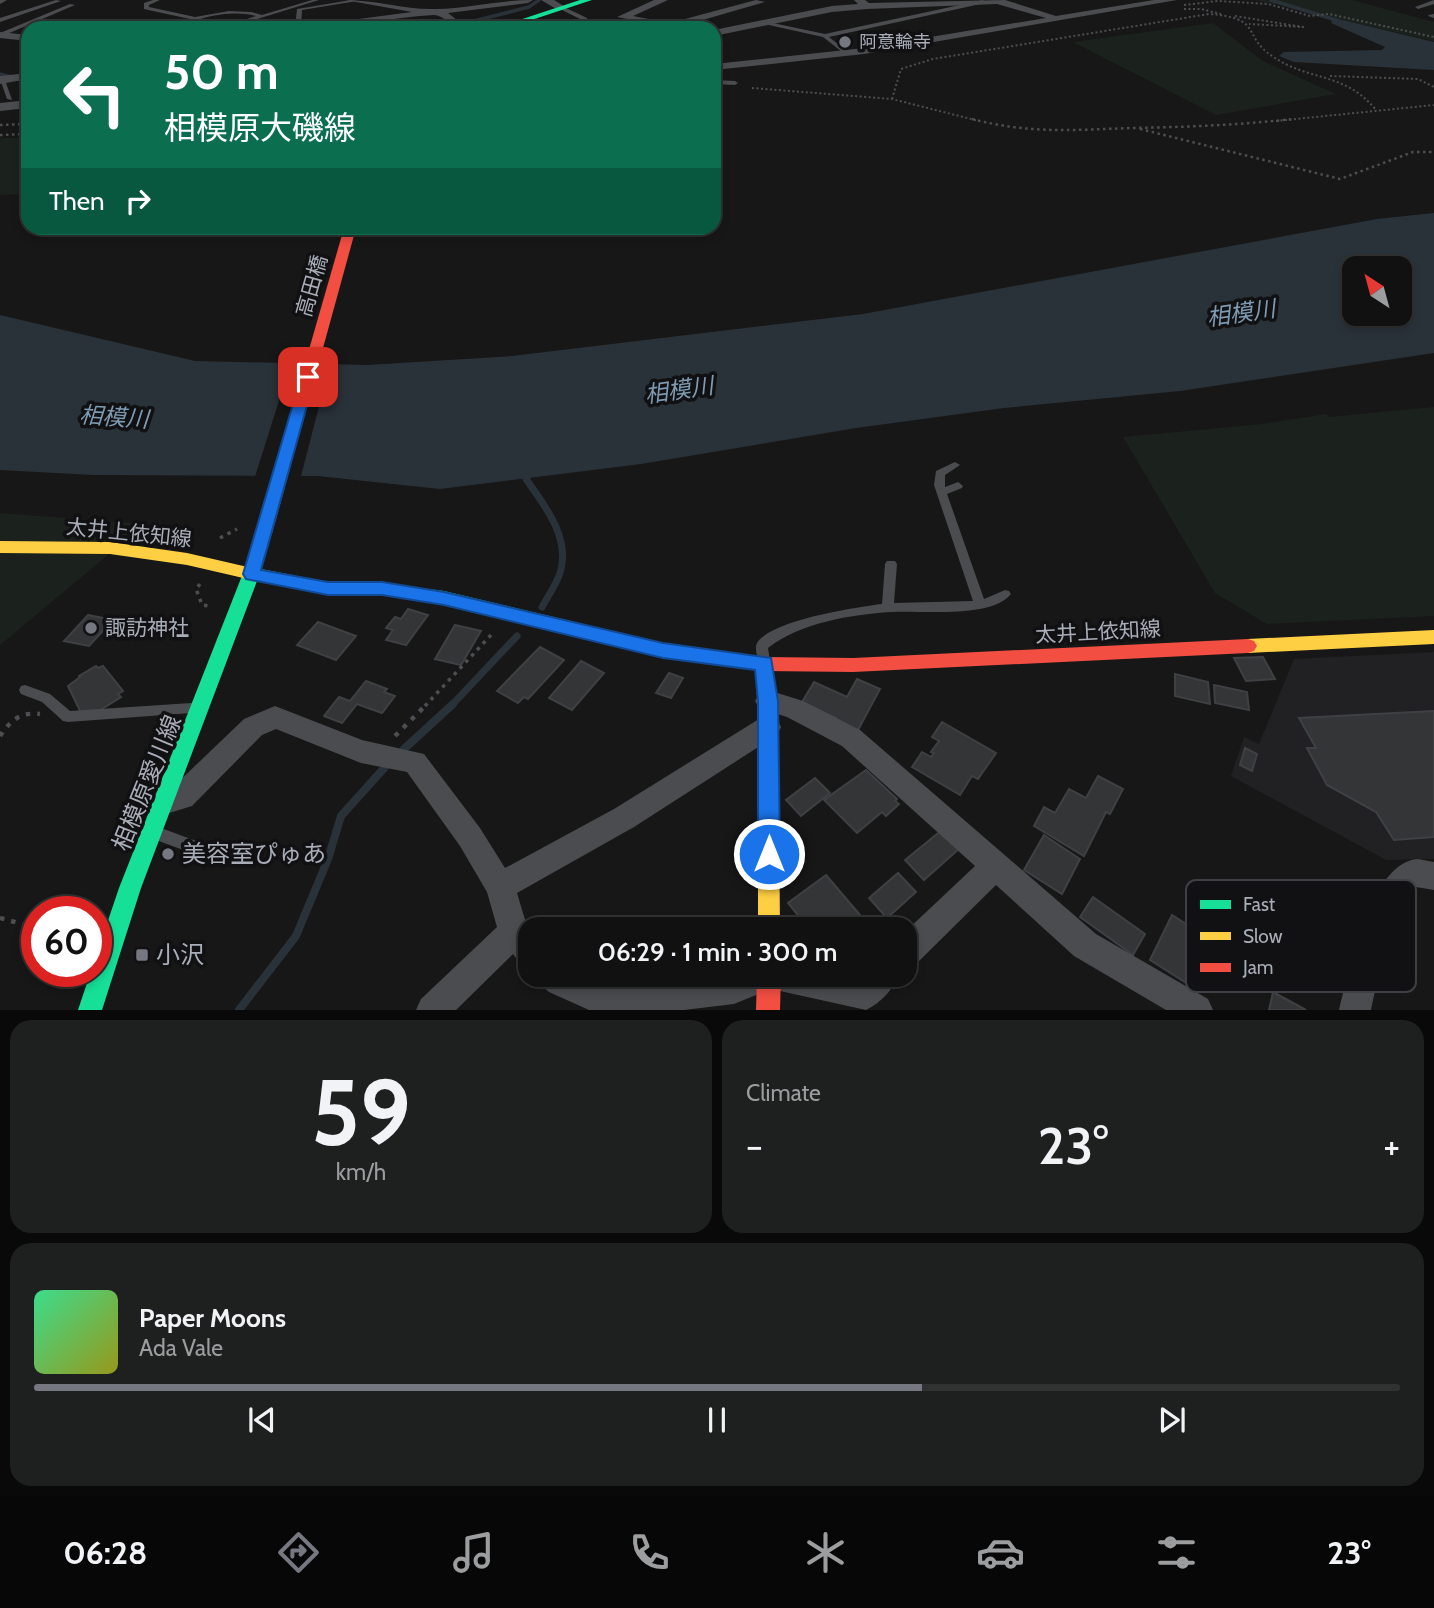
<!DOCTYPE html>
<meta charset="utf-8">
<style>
:root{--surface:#111;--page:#1e1f1f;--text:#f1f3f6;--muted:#9c9d9f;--line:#303131;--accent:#757880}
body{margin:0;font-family:Cabin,"Noto Sans JP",sans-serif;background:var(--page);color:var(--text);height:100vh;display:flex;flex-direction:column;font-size:26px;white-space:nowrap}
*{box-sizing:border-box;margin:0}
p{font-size:23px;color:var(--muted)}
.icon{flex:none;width:38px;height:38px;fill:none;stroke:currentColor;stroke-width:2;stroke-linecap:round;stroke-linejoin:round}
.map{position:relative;height:1010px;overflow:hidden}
.side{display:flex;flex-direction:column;gap:10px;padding:10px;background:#090909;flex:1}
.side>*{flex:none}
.banner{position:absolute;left:21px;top:21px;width:700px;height:214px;border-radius:21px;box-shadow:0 4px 10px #0003,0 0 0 2px var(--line);background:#0b6e4f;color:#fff;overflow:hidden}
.needle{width:46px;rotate:324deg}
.buttons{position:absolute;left:1342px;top:256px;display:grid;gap:14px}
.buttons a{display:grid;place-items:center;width:70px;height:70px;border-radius:14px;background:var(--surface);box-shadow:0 4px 10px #0003,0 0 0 2px var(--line);font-size:35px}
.speed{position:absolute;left:21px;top:896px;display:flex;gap:14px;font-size:35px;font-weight:700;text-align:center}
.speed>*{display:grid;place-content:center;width:91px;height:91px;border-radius:50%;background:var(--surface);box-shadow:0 4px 10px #0003,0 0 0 2px var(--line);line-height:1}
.speed .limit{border:10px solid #d22;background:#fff;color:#111}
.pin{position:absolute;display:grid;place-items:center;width:60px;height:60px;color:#fff;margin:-30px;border-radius:14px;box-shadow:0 4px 10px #0006}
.me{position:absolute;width:77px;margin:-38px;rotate:0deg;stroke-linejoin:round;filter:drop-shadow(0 0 5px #0008)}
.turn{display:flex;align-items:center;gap:24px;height:147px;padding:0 28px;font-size:32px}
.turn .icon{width:91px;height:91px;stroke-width:2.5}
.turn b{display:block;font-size:49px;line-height:60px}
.then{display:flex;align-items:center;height:66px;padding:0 28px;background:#0003;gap:14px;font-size:26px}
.big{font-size:52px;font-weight:600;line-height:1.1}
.side .card{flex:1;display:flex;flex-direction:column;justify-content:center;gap:10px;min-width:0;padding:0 24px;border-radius:21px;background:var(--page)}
.side .dial{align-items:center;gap:0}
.dial b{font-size:91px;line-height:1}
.song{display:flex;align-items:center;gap:21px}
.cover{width:84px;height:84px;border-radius:10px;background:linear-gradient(135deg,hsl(150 70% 55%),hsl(60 70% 35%))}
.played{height:7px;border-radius:4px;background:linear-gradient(90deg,var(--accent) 65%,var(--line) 65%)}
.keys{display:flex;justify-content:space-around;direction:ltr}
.heat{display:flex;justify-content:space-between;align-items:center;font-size:38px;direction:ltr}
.side .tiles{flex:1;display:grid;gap:10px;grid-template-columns:1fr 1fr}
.card:last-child{grid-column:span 2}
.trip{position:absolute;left:518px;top:917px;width:399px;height:70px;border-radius:21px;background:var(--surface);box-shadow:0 4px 10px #0003,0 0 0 2px var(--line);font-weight:600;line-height:70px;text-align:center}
.dock{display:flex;height:112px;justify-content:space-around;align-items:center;background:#070707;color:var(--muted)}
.dock .icon{width:49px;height:49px}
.dock .active{color:var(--accent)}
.dock b{font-size:32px;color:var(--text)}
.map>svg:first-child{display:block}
</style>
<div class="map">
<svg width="1434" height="1010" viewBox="0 0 1434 1010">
<rect width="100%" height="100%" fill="#171717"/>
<polygon fill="#212124" points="1434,652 1434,859 1386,860 1231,776 1244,737 1259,744 1294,659"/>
<g fill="#1b211c">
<polygon points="1255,0 1352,0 1434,22 1434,41"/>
<polygon points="1213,23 1263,61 1336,94 1216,115 1073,42"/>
<polygon points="0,138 28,138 28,194 0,195"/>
<polygon points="1434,407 1434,616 1267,624 1215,593 1123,437 1262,424 1326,414 1329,417"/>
<polygon points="0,513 145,524 0,645"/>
</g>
<g fill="#2a3239" fill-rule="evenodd">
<polygon points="1334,18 1434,42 1434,70 1294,62 1279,56 1284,52 1382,50 1385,47 1331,23"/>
<path d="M1434 213V353L1180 391 1004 408 856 428 641 464 440 489 318 476 93 475 0 470V315L195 361 368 365 512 356 863 314 1377 219ZM1354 268H1400V313H1354Z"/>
</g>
<polygon fill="#171717" points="292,359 331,360 300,480 254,480"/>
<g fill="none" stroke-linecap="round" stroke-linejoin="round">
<g stroke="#2a3239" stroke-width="3.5">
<polyline points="1271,0 1339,21"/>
<polyline points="466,23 529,7 539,0"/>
<polyline points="573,28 582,28"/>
<polyline points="0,74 28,82"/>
</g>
<g stroke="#2a3239" stroke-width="7">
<path d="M529 474 526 479C545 506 571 538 560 573 556 585 548 596 542 607"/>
<polyline points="451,706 517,636"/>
</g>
<g stroke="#2a3239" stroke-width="8">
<polyline points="404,749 453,704"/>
<polyline points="239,1010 296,936 328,859 341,816 386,766"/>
</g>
</g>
<g fill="#343537" stroke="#3f4043" stroke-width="2">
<polygon points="408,609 428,615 406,645 386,640 393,630 386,628 395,617 401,619"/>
<polygon points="88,615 113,620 89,646 64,641"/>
<polygon points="318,622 356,636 336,660 297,645"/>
<polygon points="455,625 481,631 461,665 435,659"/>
<polygon points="540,647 564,660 528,699 524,697 518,703 497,691"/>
<polygon points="1263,657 1275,679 1246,681 1234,658"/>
<polygon points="581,661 604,673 572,710 549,698"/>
<polygon points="96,666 98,668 103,666 123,691 118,694 121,697 97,712 81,713 68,686 80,677 79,676"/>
<polygon points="669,673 683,678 671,698 656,693"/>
<polygon points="1175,674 1208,682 1210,704 1175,696"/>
<polygon points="857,679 880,689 857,732 833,721 836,718 802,702 814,682 847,697"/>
<polygon points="366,681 387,689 384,692 395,696 382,713 357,704 342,723 324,716 339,697 350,701"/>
<polygon points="1214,685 1247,692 1249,710 1215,703"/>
<polygon points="1434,711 1434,837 1394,840 1376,812 1327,785 1307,748 1316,748 1299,718"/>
<polygon points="942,722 996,753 978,779 972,776 960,795 912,767 922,752 931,757 934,753 931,752 939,741 932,737"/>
<polygon points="1245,748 1257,754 1252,771 1240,765"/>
<polygon points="866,770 897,799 895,801 899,804 886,816 882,812 857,833 824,800"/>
<polygon points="1098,776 1123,789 1110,814 1106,812 1084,856 1034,826 1044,807 1055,813 1069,789 1086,798"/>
<polygon points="815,778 830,793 801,816 786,800"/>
<polygon points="943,829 961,847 924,880 905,860"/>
<polygon points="1044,835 1080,859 1062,894 1024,870"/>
<polygon points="898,873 916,892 887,918 869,898"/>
<polygon points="826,875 872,929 809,929 788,903"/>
<polygon points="1093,897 1145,934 1133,955 1080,917"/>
<polygon points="1172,915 1211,940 1191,986 1150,960"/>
<polygon points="1273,992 1306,1010 1269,1010"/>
</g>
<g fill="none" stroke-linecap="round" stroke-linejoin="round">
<g stroke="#4d4e52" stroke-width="2" stroke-dasharray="2 2.5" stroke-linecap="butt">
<polyline points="1184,5 1218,1 1268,4 1310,16 1329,14 1434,37"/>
<polyline points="1184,9 1201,9 1221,14"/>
<polyline points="1235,16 1303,27 1249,24"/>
<polyline points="1330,76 1418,79 1434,87"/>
<polyline points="752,88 892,99 979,121"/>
<path d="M892 99 901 69 933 59 1209 14C1264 18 1241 35 1272 56 1309 82 1344 71 1376 110"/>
<polyline points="1276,121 1434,105"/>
</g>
<g stroke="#4d4e52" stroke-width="2.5" stroke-dasharray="2.5 3.5" stroke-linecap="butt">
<path d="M972 119C1029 134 1073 130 1132 128 1186 127 1239 125 1293 119"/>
<polyline points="0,125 28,124"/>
<polyline points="1140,129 1340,179 1413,152 1434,152"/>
<polyline points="0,135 28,134"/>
</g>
<g stroke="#4d4e52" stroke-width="3.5" stroke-dasharray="3.5 5" stroke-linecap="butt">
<polyline points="220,538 237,529"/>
<polyline points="200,584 196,589 202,605 209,606"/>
<polyline points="425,706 491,635"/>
</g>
<g stroke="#4d4e52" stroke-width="4.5" stroke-dasharray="4.5 7" stroke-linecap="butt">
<path d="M0 736C11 720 20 712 40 714"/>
<polyline points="395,736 427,704"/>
<polyline points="0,918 37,928"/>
</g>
<g fill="#4b4c50" fill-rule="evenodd">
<polygon points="56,0 61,1 0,22 0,18"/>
<path d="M153 0H160L149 5V7L195 17 229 11 251 12 262 15 312 0H319L228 28H219L256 16C236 11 214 14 195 21 187 24 182 28 173 28L190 19 144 9V3Z"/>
<polygon points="351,0 357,1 302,10 301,28 295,28 297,9"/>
<polygon points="983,0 985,3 829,37 848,52 848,54 846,55 823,37 760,23 763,21 825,34"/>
<polygon points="1434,0 1434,4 1418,9 1415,7"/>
<polygon points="70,4 75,5 0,37 0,33"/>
<polygon points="560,7 564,7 587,18 589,28 583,28 582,20 560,9"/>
<polygon points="1434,14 1434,18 1428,16 1429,15"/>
<polygon points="121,21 167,26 170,28 152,28 119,24"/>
<polygon points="0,79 5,80 12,100 7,99"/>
<polygon points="714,80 735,81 738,83 735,85 714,84"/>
<path d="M955 462 960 465 945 475V487L958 482 963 486 962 488 947 494 984 599 1005 590 1009 591 1011 594C991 619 921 610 891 612 850 615 802 622 768 648L770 661 768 664 764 666 760 664C758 659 754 649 757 643 771 620 857 607 882 604L885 564 887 561H895L897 564 894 603 973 601 934 485 936 471Z"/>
<polygon points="25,685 50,694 70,711 191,703 195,704 197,708 195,712 191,713 68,722 63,721 42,702 21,694 19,690 21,686"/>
<polygon points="161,828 210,846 212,851 210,856 205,858 156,840 154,835 156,830"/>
</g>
<g fill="#4b4c50" fill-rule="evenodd">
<polygon points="0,0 7,0 0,4"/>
<path d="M345 0C376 0 406 10 436 9 469 8 500 0 533 0L528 3 448 13 467 28C450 28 445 15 433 15 391 17 350 28 308 28L313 25 412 12Z"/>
<polygon points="541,0 554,0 567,8 558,10"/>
<polygon points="654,0 668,0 633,16 670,23 756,0 765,2 675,28 617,17"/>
<polygon points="854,0 865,0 869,3 1005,0 1056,16 1154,0 1177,0 864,54 714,70 714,64 864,48 1046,18 997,4 867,9 832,12 714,36 714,30 832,6 858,4"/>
<polygon points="0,32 28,35 28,41 0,38"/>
<polygon points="28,73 28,79 0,84 0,76"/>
<polygon points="28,100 28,108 0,111 0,103"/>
<polygon points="768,690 803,701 860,730 1096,934 1208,999 1213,1010 1166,1010 1074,956 996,885 916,964 905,968 905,932 975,866 842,746 787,717 759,708 755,701 759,694"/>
<polygon points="275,706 362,740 424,754 480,828 505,868 614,809 759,719 768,716 777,719 781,727 777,735 634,827 517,893 526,923 532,929 530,966 519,962 513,954 456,1010 416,1010 421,999 497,927 487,892 460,846 407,772 361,763 276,729 262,735 192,806 166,814 156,811 152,802 156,793 173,787 244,719"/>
<path d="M1418 859 1434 862V890L1416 887C1387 917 1380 970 1371 1010H1339C1349 972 1370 862 1418 859Z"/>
<path d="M537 975H581L628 984 712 975H844L858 978 861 975H899C893 989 881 1003 866 1010L771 989 734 1004 684 1010H589L549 992 542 986Z"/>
</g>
<g fill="#16e098" fill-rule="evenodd">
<polygon points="580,0 592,0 507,28 495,28"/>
<polygon points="265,524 273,530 261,569 328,582 382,583 444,591 663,643 770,659 778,710 775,716 768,718 761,716 758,710 755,670 663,657 444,605 382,595 328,594 257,581 141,888 102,1010 78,1010 91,971 96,971 96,956 119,888 249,558 257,530"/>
</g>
<g fill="#ffcf43" fill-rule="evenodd">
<polygon points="0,541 110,542 187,553 252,568 258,570 260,574 258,578 252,580 187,565 110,554 0,553"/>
<polygon points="1434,630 1434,644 1248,653 1242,651 1239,646 1242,641 1248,639"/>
<polygon points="768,702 775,704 778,710 780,929 758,929 758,710 761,704"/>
</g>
<g fill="#f24e42" fill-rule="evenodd">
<polygon points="344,228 356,228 273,530 265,536 257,530"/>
<polygon points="1248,639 1254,641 1257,646 1254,651 1248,653 853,672 764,671 758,669 755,664 758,659 764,657 853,658"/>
<polygon points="757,975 781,975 780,1010 756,1010"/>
</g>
</g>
<polygon fill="#1a73e8" stroke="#114b97" stroke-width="2" points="308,373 315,377 261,570 328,582 382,582 444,592 663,643 771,658 778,701 780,854 776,861 769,864 761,861 758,854 758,701 755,670 663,658 444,605 382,595 328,595 246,579 243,574 301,377"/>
<g fill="#757880" stroke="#111113" stroke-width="2.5">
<circle cx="845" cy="42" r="7"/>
<circle cx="91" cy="628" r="7"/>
<circle cx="168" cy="854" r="7"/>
<rect x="135" y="948" width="14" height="14" rx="3.5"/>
</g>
<g text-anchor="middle" stroke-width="7" stroke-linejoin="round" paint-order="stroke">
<g font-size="18" fill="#a8adb8" stroke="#111113" text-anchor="start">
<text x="859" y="48">阿意輪寺</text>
</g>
<g font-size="21" fill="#a8adb8" stroke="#111113">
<text transform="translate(312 286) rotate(-74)" y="7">高田橋</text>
<text transform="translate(129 533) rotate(6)" y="7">太井上依知線</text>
<text transform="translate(1098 632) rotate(-3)" y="7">太井上依知線</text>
</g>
<g font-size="21" fill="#a8adb8" stroke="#111113" text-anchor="start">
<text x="105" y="635">諏訪神社</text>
</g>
<g font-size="23" font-style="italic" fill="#7f9bb3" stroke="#111113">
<text transform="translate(1241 313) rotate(-8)" y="8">相模川</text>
<text transform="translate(679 390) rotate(-8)" y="8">相模川</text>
<text transform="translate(114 417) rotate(4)" y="8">相模川</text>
</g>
<g font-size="24" fill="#a8adb8" stroke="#111113">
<text transform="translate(147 783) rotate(-68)" y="8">相模原愛川線</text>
</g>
<g font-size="24" fill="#a8adb8" stroke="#111113" text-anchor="start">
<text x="182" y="862">美容室ぴゅあ</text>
<text x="156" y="963">小沢</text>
</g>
</g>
<rect x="1186" y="880" width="230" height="112" rx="10" fill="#111113" stroke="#3e4045" stroke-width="2"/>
<rect x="1200" y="900" width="31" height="9" fill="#16e098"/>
<rect x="1200" y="932" width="31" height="8" fill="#ffcf43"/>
<rect x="1200" y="963" width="31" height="9" fill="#f24e42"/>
<g font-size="19" fill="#a8adb8">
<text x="1243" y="911">Fast</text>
<text x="1243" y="943">Slow</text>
<text x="1243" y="974">Jam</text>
</g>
</svg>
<div class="buttons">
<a><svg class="needle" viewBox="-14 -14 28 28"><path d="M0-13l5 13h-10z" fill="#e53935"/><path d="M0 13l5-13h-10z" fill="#9c9d9f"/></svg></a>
</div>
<div class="speed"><div class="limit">60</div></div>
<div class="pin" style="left:308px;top:377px;background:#d93025"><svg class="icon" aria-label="arrive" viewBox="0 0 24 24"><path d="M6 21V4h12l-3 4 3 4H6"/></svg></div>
<svg class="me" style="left:769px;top:854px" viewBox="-20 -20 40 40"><circle r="17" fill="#1a73e8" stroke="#fff" stroke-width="3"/><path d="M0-11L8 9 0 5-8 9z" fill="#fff"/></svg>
<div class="trip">06:29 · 1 min · 300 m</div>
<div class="banner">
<div class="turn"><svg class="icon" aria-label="left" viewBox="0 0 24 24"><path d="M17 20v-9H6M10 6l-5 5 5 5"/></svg><div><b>50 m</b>相模原大磯線</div></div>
<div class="then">Then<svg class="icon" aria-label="right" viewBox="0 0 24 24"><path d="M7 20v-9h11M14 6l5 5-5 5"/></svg></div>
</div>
</div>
<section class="side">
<div class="tiles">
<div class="card dial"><b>59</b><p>km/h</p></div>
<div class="card"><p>Climate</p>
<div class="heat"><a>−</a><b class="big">23°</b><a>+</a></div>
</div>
<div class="card">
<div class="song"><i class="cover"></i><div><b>Paper Moons</b><p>Ada Vale</p></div></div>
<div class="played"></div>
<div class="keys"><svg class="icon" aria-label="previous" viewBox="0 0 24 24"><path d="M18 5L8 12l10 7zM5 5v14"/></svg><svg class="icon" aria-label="pause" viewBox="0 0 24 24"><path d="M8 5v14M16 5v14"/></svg><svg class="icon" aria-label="next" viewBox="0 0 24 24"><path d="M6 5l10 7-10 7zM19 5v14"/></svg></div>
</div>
</div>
</section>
<nav class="dock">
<b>06:28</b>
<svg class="icon active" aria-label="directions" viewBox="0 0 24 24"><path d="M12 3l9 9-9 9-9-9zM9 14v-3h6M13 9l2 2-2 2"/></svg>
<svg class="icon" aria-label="music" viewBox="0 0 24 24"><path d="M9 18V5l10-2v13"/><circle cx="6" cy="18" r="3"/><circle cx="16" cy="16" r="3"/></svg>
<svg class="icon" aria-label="phone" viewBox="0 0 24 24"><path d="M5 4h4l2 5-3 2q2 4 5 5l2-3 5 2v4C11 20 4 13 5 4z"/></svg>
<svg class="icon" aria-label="climate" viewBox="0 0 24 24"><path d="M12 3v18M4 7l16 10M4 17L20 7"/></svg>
<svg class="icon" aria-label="car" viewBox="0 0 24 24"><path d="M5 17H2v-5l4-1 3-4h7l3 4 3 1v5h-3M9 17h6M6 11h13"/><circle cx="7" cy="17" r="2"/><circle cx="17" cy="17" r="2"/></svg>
<svg class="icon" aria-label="filters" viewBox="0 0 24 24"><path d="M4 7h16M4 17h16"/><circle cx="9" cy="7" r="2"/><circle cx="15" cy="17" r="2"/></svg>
<b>23°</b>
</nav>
